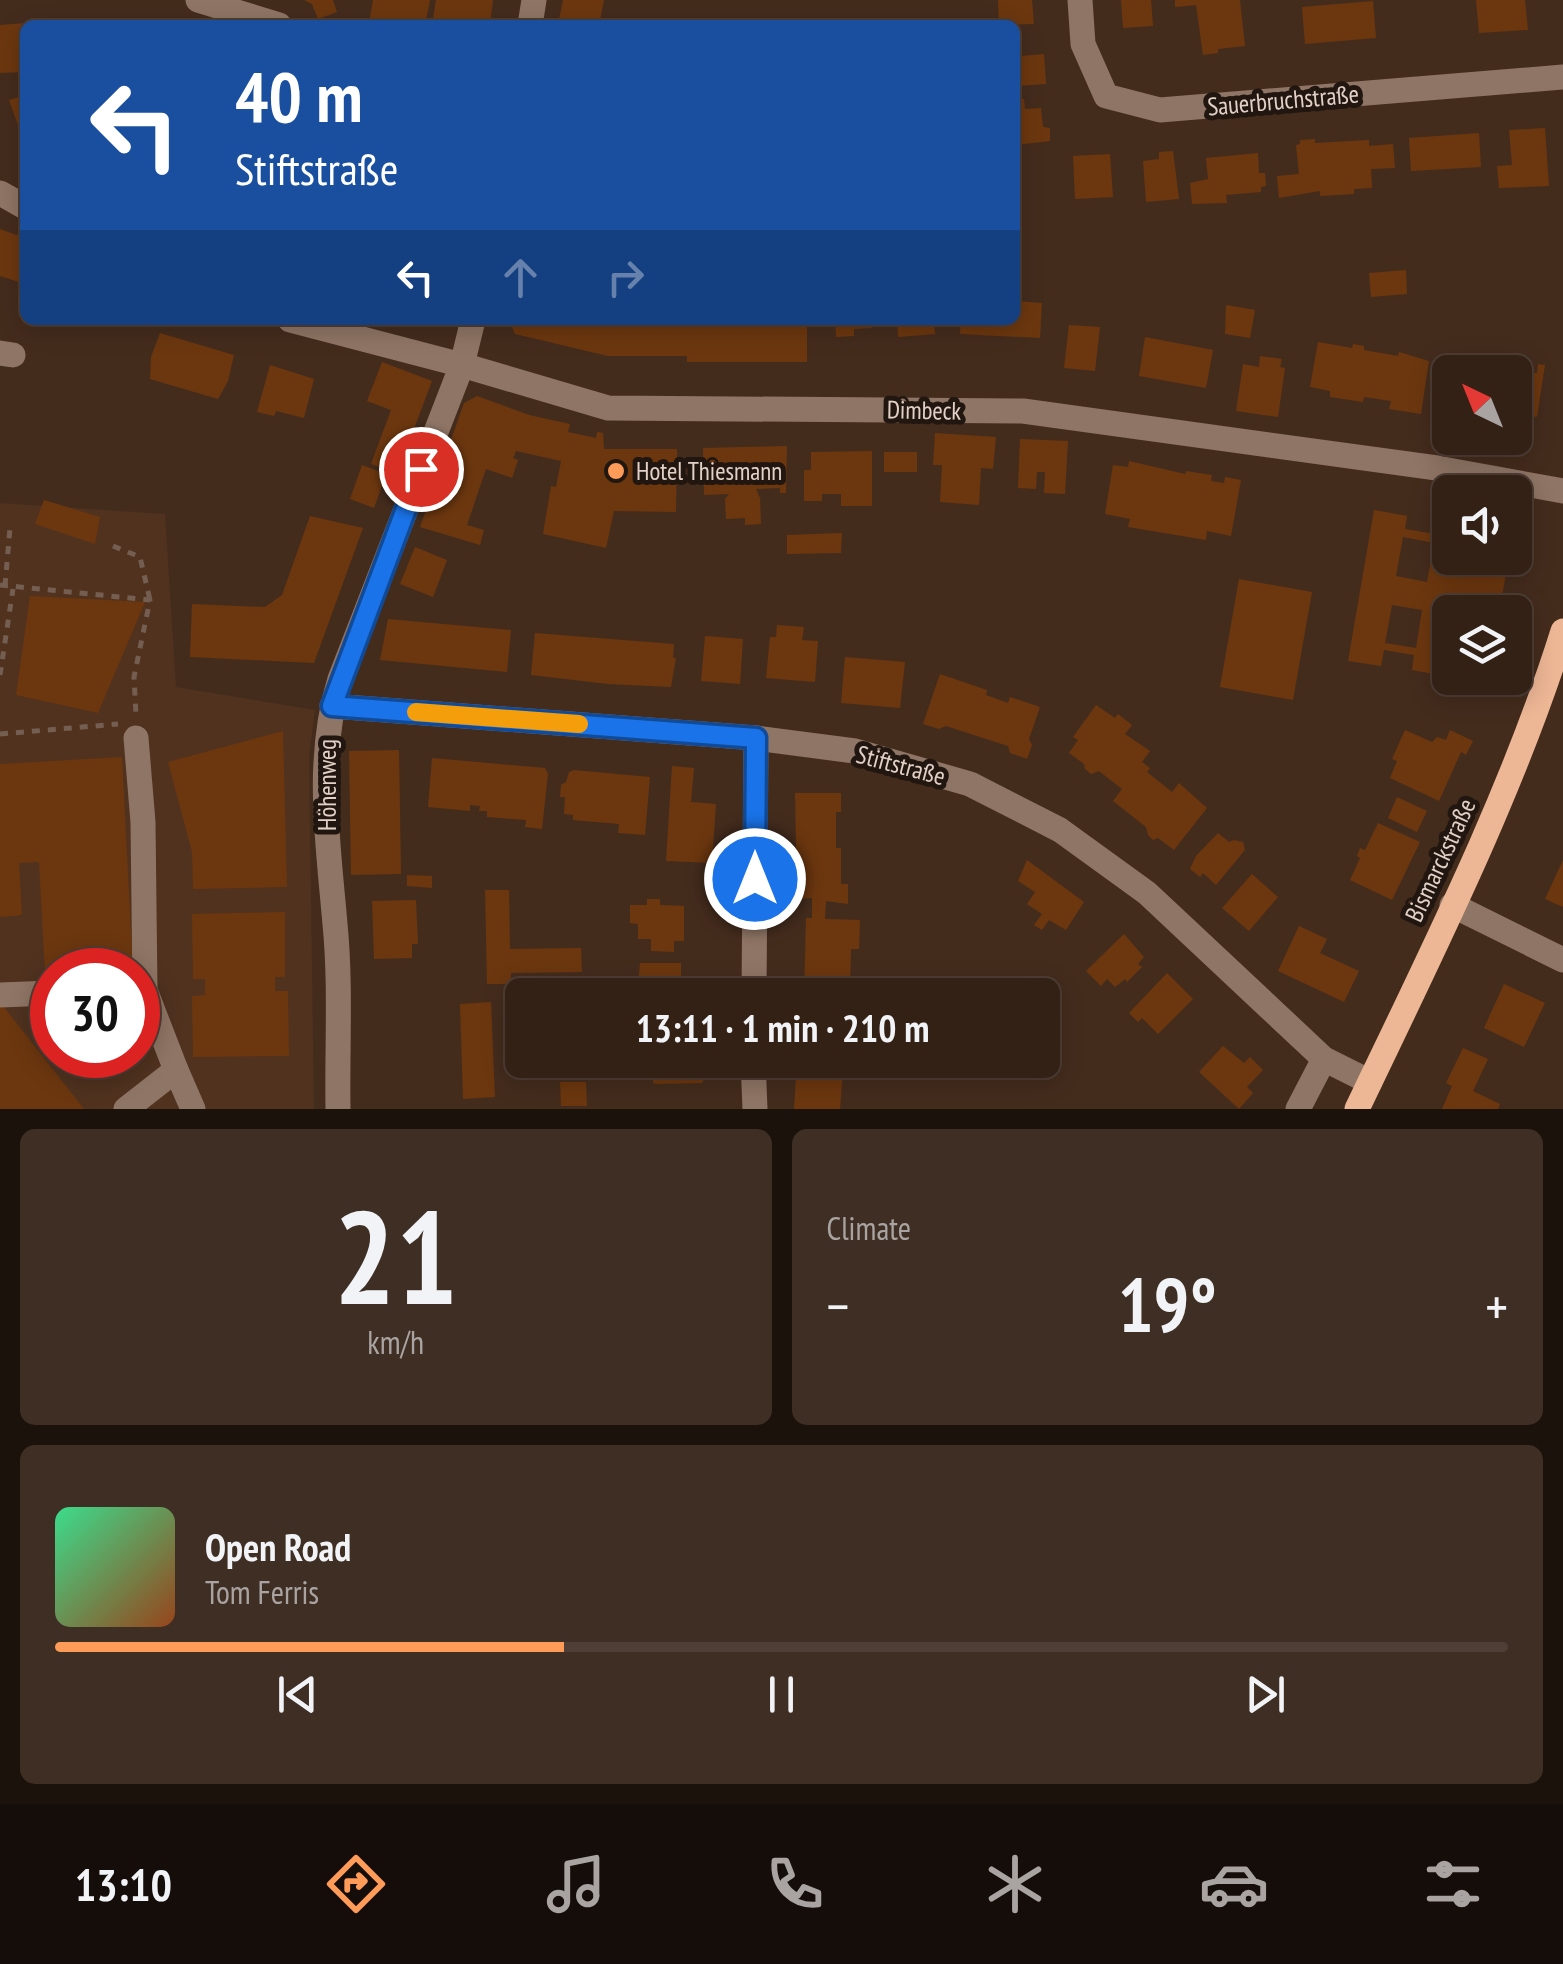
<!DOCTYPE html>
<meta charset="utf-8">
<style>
:root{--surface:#332116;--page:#3e2e23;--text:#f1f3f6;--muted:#a9a3a1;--line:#4e3e35;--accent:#fe9b59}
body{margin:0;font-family:"PT Sans Narrow",sans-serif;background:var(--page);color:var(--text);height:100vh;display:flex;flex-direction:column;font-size:38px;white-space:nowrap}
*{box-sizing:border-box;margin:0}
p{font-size:32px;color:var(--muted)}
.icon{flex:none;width:55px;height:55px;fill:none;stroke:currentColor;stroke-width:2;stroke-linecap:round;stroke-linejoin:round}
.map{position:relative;height:1109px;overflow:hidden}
.details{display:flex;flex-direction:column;gap:20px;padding:20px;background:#1c120c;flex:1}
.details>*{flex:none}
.banner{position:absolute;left:20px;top:20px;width:1000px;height:305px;border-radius:15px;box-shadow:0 5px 25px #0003,0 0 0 2px var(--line);background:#1a4fa0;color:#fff;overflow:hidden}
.needle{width:65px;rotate:317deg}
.controls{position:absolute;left:1432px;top:355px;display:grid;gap:20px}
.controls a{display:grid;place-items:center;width:100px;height:100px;border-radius:15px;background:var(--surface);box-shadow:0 5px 25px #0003,0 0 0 2px var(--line);font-size:50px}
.speed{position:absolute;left:30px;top:948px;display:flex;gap:20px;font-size:50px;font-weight:700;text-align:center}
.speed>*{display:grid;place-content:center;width:130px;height:130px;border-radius:50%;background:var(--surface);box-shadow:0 5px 25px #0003,0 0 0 2px var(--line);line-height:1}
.speed .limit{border:15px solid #d22;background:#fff;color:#111}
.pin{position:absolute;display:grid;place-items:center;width:85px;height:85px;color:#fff;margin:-42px;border:5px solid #fff;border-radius:50%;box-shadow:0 2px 10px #0007}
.me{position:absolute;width:110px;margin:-55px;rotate:0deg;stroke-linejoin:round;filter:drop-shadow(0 0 8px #0008)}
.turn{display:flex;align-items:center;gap:35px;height:210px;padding:0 50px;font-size:45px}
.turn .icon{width:130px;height:130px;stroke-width:2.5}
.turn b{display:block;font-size:70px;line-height:85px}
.lanes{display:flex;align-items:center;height:95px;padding:0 50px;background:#0003;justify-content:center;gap:50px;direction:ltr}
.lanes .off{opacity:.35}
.big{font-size:75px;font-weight:600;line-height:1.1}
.details .card{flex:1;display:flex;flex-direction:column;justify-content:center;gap:15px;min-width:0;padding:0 35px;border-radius:15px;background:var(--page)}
.details .dial{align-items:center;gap:0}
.dial b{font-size:130px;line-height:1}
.song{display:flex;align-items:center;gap:30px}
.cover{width:120px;height:120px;border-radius:15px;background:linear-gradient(135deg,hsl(150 70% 55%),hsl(20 70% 35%))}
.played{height:10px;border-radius:5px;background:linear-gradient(90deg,var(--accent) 35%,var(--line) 35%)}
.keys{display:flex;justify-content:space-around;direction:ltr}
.heat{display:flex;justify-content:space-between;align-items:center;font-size:55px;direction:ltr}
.details .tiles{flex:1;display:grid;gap:20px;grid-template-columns:1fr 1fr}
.card:last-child{grid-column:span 2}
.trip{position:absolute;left:505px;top:978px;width:555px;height:100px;border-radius:15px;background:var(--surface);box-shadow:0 5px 25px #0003,0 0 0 2px var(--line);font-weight:600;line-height:100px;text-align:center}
.tab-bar{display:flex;height:160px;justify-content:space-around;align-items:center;background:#140d09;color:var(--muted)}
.tab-bar .icon{width:70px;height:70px}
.tab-bar .selected{color:var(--accent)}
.tab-bar b{font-size:45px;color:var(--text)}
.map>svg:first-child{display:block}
</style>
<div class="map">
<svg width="1563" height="1109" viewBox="0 0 1563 1109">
<rect width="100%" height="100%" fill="#442c1d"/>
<path fill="#50321f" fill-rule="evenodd" d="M0 503 165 514 176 687 315 710 309 756 314 1109H0ZM52 970H138V1055H52Z"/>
<g fill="#6c370f" fill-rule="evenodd">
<polygon points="304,0 333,0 337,12 318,19 312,4"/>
<polygon points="373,0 430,0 425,25 369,23"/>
<polygon points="436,0 493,0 490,25 432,25"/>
<polygon points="563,0 604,0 599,25 582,22 581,25 558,25"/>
<polygon points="998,0 1032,0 1034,24 999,25"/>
<polygon points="1121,0 1151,0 1153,26 1123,28"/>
<polygon points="1175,0 1240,0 1245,46 1218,49 1218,53 1203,55 1196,5 1175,7"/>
<polygon points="1476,0 1525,0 1528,30 1479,33"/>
<polygon points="1373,1 1376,38 1305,44 1302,7"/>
<polygon points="25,23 25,72 0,73 0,25"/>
<polygon points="1019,43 1020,56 1044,54 1046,84 1015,86 1015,44"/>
<polygon points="25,95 25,145 9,100"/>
<polygon points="1015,99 1024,99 1025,109 1041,108 1043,127 1050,128 1050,141 1015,145"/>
<polygon points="1545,128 1549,186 1499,188 1497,166 1512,165 1509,130"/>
<polygon points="1479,133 1481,167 1411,171 1409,138"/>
<polygon points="1315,139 1315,143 1369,140 1369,146 1393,144 1395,168 1371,169 1372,188 1354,189 1354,194 1320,196 1320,191 1279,198 1277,176 1299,174 1296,145 1300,144 1300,140"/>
<polygon points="1173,151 1179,199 1146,202 1143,161 1159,159 1159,152"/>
<polygon points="1258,153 1259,173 1265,173 1266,186 1261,187 1261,192 1226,195 1227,203 1192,204 1190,183 1208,179 1206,158"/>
<polygon points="1110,154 1113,197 1075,199 1073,156"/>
<polygon points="0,229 25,238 22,283 0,276"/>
<polygon points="1406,270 1407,294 1371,297 1369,273"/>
<polygon points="1015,301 1042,303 1040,338 960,334 961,320 1015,320"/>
<polygon points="1226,305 1255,310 1250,338 1225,334"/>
<polygon points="509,320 807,320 807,362 687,362 687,356 608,356 515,334"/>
<polygon points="835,320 871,320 872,328 854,329 854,336 836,337"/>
<polygon points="897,320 934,320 935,334 898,337"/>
<polygon points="1069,325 1100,327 1095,371 1064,368"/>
<polygon points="160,333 234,355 228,381 218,399 150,379 151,357"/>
<polygon points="1145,337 1213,350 1206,388 1139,376"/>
<polygon points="1318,342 1352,348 1353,344 1364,346 1364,350 1398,356 1399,352 1429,361 1421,414 1389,409 1391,401 1364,397 1363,402 1330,397 1330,391 1310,387"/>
<polygon points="1482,354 1507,358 1505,372 1479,372"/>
<polygon points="1260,356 1282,359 1280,367 1285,368 1278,417 1236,411 1243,364 1259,367"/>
<polygon points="382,362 432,381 397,474 371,464 391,410 367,401"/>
<polygon points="1538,364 1545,365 1537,417 1519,415 1515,413 1515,373 1537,373"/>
<polygon points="270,365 314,379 304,418 276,411 274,416 257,412"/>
<polygon points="477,396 529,415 570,424 568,432 596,438 597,432 603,433 604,449 677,449 676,512 614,511 606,548 543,534 551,486 556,487 561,461 516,451 513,458 518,460 512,478 486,469 467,525 484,530 480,545 420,527 464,403"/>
<polygon points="935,433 996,437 993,469 981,468 979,505 940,502 942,465 933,465"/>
<polygon points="1020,439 1068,441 1065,494 1044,493 1045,472 1037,472 1036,489 1018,488"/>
<polygon points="787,446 786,493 780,493 780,488 756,489 760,498 761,524 745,525 745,518 726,519 725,499 729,494 704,495 703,448"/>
<polygon points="872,451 872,506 841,506 841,494 822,494 822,501 804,501 804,470 811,470 811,452"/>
<rect x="884" y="452" width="33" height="20"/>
<polygon points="1129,461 1185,474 1186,471 1212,475 1211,481 1224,483 1225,477 1241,480 1231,536 1207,531 1206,540 1128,527 1130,519 1105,514 1113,465 1128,467"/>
<polygon points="362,465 386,474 374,508 350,499"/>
<polygon points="44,500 100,517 95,544 35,524"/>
<path d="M1374 510 1407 516 1405 529 1435 534 1438 517 1450 519V558H1509L1499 612H1450V677L1412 670 1414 655 1384 650 1381 666 1348 661ZM1403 537 1434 543 1427 582 1396 576ZM1392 605 1422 610 1416 648 1385 643Z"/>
<polygon points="310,516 363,528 314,663 190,657 192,604 265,607 282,595"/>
<polygon points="842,533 841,553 787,554 787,535"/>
<polygon points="415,547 447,560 433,597 400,584"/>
<polygon points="1239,579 1312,592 1293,700 1220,687"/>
<polygon points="30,596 145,602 98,713 16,695"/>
<polygon points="388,619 511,630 507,672 380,660"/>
<polygon points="777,625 804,627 802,640 818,641 815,682 766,678 770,637 776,637"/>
<polygon points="535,633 674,644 673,658 676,658 671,687 608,684 531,675"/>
<polygon points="705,636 743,639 740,684 701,681"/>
<polygon points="845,657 905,662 900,708 841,703"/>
<polygon points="940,674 987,690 986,695 1008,703 1010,697 1040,707 1029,739 1032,745 1027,759 1010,753 1008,746 946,726 939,729 923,724"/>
<polygon points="1096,705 1115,718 1118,714 1132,725 1125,734 1150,751 1142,762 1150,768 1147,772 1172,792 1179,783 1207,808 1174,850 1158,838 1153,840 1148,835 1146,827 1113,801 1122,789 1099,771 1091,774 1085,769 1084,764 1069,753 1078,740 1073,737"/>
<polygon points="1405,730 1432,742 1437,737 1446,740 1450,730 1473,741 1466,755 1461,752 1439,801 1390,778 1397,761 1392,759"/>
<polygon points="283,731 287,887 193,889 192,852 168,762"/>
<polygon points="399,750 401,874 351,875 349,751"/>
<polygon points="122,757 133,970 52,970 52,993 46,993 39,862 19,863 22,915 0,917 0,764"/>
<polygon points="432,758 545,768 548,774 542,829 525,827 526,820 487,817 487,811 479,811 480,806 470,805 470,811 428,807"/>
<polygon points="672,766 694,768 691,802 716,804 712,863 666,861"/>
<polygon points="574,770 650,777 645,835 618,833 619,824 573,820 573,815 564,814 565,797 560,797 561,785 566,782 569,772"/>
<polygon points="795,793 841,793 841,812 836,812 836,848 841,848 841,884 848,884 848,904 826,901 825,919 860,920 859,949 851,949 850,995 804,995 806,918 812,918 812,898 797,899"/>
<polygon points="1397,797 1427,811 1417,832 1388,818"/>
<polygon points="1378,823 1420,842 1392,900 1350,880 1360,858 1357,856 1360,848 1365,850"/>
<polygon points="1218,833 1229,842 1234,840 1243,842 1245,850 1216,885 1203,873 1200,877 1190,869 1196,856"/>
<polygon points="1027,860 1084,902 1066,930 1049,920 1042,930 1034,925 1042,914 1027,904 1035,892 1018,881"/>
<polygon points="1563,860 1563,907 1545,899"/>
<polygon points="1252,874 1278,897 1249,931 1222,908"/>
<polygon points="407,875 432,876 432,888 407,886"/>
<polygon points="485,890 509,890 510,949 581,948 582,972 511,973 511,984 487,984"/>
<polygon points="647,899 660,899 660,905 684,906 684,941 674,941 674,952 651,951 651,939 638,939 638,924 630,923 630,905 647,905"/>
<polygon points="416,900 418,944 412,944 412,958 374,959 372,901"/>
<polygon points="285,912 285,977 275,977 275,991 288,991 289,1056 193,1057 192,996 205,995 205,979 193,979 192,914"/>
<polygon points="1299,926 1327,939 1320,953 1359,971 1344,1002 1278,971"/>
<polygon points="1124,934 1144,957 1138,964 1142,967 1127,982 1125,979 1115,987 1107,979 1101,986 1086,971"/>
<polygon points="640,963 681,963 681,995 637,995"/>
<polygon points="1167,973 1193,999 1158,1034 1142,1018 1138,1022 1129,1013"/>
<polygon points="1504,984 1545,1003 1524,1047 1484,1028"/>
<polygon points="491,1002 495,1097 463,1099 460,1004"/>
<polygon points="3,1006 84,1109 0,1109 0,1008"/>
<polygon points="1223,1046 1244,1063 1250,1057 1263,1070 1247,1087 1253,1093 1239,1109 1199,1072"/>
<polygon points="1463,1048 1488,1059 1473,1091 1500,1104 1498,1109 1442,1109 1452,1086 1446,1083"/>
<polygon points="661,1060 702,1060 706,1076 702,1083 656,1084 653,1083 653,1070 661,1067"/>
<polygon points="797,1060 848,1060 848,1069 843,1069 840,1109 794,1109"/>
<polygon points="560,1082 586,1082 587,1106 561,1106"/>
</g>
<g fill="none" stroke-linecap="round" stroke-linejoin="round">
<g stroke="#745e51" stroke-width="5" stroke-dasharray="8 8" stroke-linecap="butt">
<polyline points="113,546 140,557 150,600"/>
<polyline points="0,585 150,600 134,677 136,715"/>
<polyline points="5,586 10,528"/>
<polyline points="0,675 13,589"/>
<polyline points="0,734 118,724"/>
</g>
<g stroke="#8f7565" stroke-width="25">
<polyline points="198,0 279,25"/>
<polyline points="1080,0 1083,44 1106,96 1160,110 1563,77"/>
<polyline points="530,25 534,0"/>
<polyline points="0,193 25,207"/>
<polyline points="290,320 462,365 608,408 1023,411 1437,468 1563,491"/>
<polyline points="0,353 13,355"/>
<polyline points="332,706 756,738 855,751 970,784 1060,830 1147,893 1324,1059 1370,1082"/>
<polyline points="1452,905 1563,960"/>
<polyline points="0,995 52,993"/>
<polyline points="754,995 756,738"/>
<polyline points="753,1060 755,1109"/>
<polyline points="176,1070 193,1109"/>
<polyline points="126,1109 176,1070 145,990 143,822 136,738"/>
<path d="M338 1109C337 1048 341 985 335 924 328 841 315 760 340 679L462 365 473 320"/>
<polyline points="1298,1109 1324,1059"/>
</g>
<path stroke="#edb695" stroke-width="25" d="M1357 1109C1431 954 1512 794 1563 631"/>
</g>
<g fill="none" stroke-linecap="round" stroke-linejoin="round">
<g stroke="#114b97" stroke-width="25">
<polyline id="route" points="421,469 332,706 756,738 755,879"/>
</g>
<use href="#route" stroke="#1a73e8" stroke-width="18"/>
<polyline stroke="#f59e0b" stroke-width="18" points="416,712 579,724"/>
</g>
<circle fill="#fe9b59" stroke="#221710" stroke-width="4" cx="616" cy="471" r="10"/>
<g text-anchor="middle" stroke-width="10" stroke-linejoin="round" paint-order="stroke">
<g font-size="25" fill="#e1d1c7" stroke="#221710">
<text transform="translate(1283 100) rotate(-5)" y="9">Sauerbruchstraße</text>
<text transform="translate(924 410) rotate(1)" y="9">Dimbeck</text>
<text transform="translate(901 765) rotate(15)" y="9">Stiftstraße</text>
<text transform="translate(327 785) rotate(-90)" y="9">Höhenweg</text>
<text transform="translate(1440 860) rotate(-65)" y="9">Bismarckstraße</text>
</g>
<g font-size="25" fill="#e1d1c7" stroke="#221710" text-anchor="start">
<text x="636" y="480">Hotel Thiesmann</text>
</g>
</g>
</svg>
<div class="controls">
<a><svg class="needle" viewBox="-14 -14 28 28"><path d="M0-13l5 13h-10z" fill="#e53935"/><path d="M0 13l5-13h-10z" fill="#a9a3a1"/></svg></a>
<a><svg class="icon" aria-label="sound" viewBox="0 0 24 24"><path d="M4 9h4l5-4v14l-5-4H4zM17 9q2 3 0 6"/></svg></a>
<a><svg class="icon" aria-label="layers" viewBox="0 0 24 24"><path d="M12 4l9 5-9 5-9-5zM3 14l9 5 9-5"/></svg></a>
</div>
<div class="speed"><div class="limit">30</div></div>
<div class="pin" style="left:421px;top:469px;background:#d93025"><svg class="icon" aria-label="arrive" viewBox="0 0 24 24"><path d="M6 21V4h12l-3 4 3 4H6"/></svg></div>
<svg class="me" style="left:755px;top:879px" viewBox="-20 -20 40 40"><circle r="17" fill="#1a73e8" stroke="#fff" stroke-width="3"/><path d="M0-11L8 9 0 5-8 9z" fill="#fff"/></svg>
<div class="trip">13:11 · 1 min · 210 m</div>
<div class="banner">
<div class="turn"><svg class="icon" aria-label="left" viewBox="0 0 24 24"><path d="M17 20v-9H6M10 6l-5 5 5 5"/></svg><div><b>40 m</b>Stiftstraße</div></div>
<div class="lanes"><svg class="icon" aria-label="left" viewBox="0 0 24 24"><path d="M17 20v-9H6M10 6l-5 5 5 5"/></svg><svg class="icon off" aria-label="ahead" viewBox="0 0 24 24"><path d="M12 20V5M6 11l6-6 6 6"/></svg><svg class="icon off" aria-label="right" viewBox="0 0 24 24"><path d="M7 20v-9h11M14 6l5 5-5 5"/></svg></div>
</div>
</div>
<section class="details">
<div class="tiles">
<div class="card dial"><b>21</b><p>km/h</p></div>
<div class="card"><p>Climate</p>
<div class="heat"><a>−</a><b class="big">19°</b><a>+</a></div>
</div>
<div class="card">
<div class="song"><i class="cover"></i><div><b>Open Road</b><p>Tom Ferris</p></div></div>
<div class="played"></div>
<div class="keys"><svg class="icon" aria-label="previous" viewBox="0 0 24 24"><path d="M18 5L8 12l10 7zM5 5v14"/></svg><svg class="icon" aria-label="pause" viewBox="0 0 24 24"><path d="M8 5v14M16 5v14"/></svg><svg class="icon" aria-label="next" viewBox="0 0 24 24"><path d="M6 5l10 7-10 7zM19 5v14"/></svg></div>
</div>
</div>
</section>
<nav class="tab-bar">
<b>13:10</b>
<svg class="icon selected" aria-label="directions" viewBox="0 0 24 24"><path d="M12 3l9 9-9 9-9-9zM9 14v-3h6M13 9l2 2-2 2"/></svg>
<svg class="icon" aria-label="music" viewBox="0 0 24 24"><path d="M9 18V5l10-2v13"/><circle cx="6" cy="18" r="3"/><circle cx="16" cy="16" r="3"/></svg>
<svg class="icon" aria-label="phone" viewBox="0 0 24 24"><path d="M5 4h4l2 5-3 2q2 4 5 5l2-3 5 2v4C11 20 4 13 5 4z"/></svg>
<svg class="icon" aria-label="climate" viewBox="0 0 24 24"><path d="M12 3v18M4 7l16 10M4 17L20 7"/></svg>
<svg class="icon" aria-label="car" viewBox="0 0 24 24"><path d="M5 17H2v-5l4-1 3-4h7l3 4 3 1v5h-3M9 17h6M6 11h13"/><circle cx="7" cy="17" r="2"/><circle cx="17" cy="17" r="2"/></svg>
<svg class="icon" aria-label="filters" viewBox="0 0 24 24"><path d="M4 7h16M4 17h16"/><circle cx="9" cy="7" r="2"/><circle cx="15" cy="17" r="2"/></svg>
</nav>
